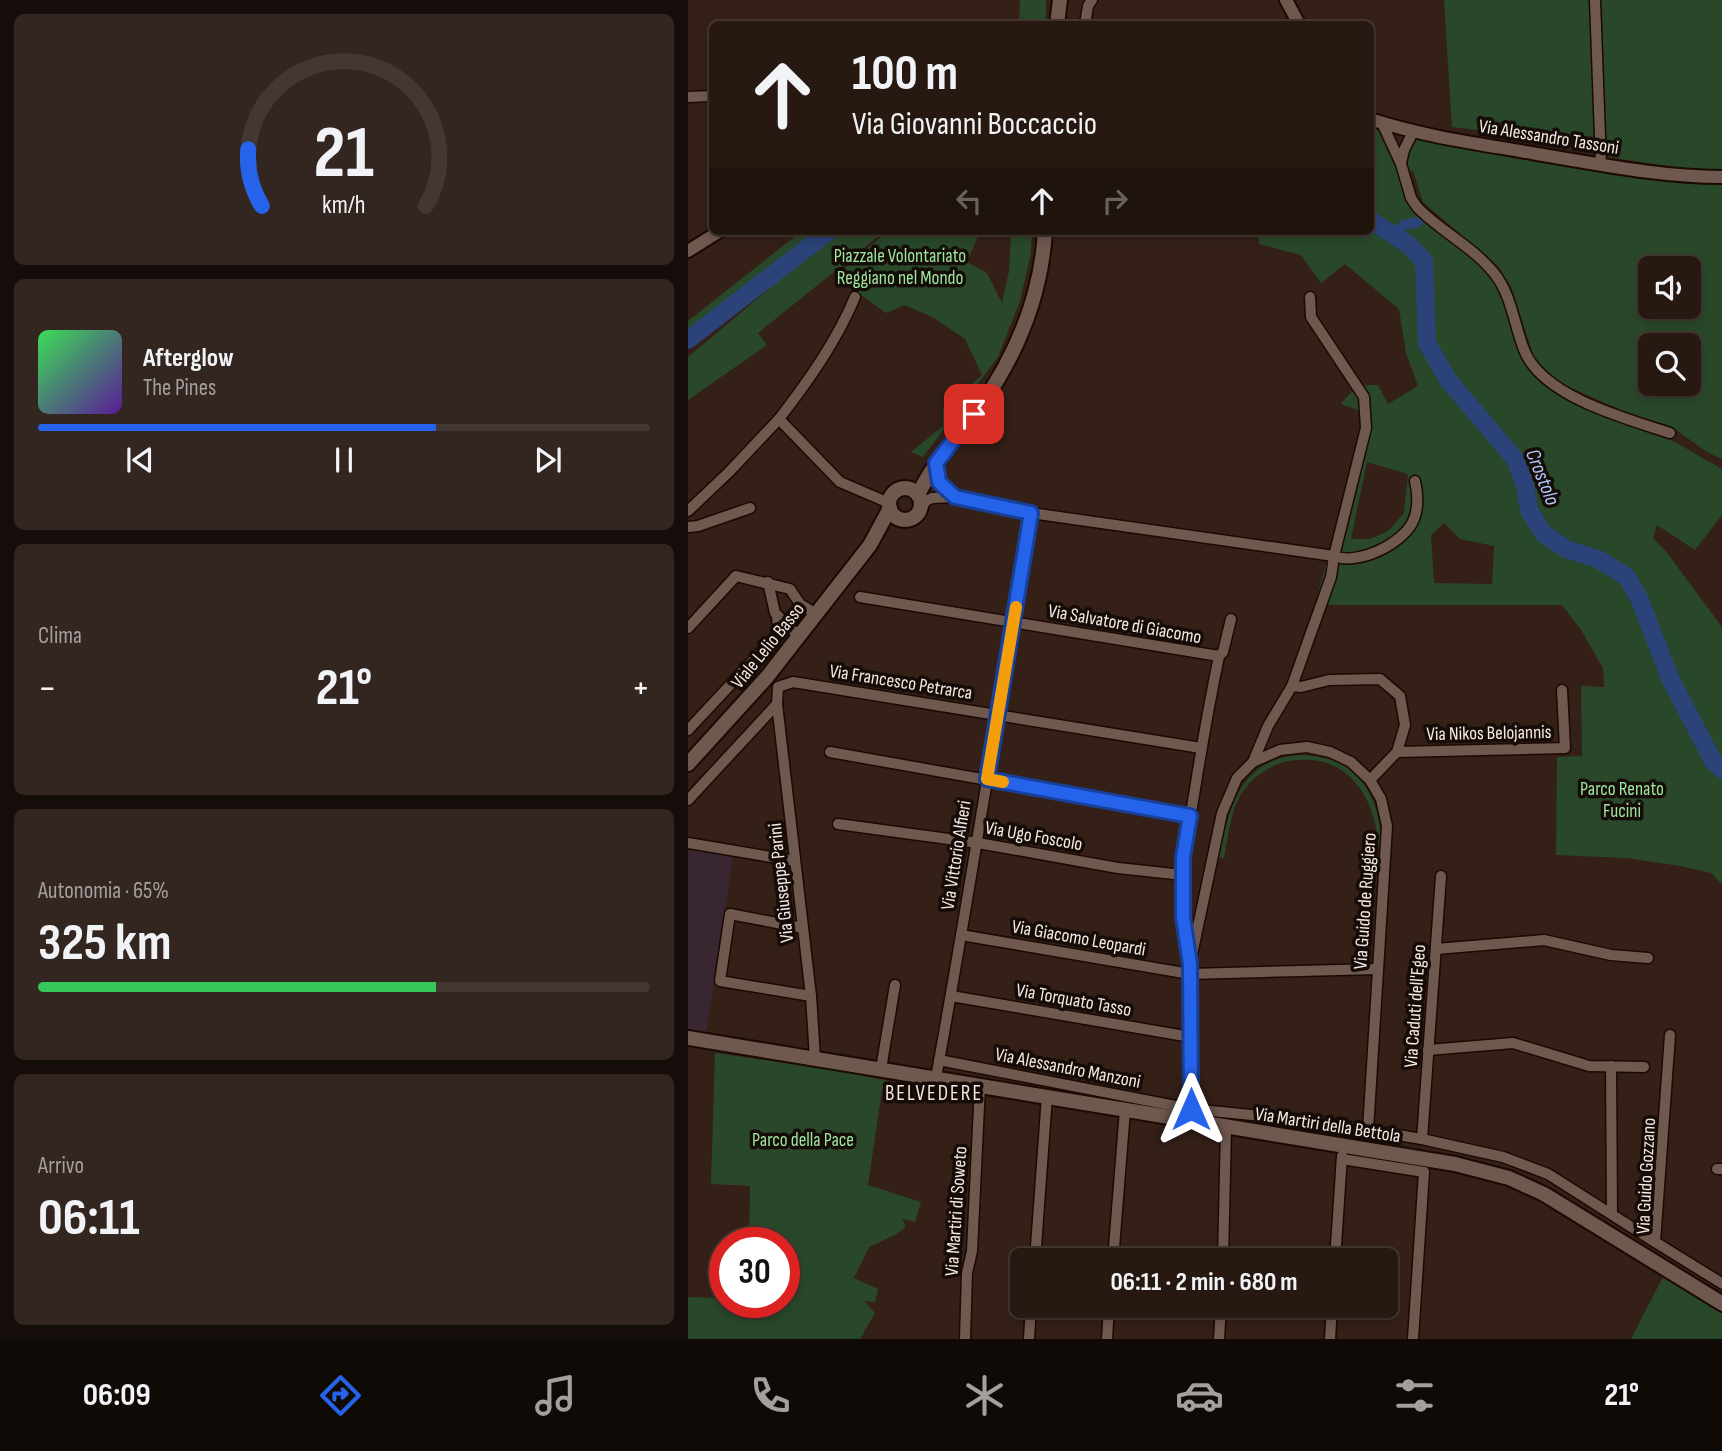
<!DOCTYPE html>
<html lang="it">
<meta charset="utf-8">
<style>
:root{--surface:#271811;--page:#33251f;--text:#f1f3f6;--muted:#a4a09f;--line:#433731;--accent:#2563eb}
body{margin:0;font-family:"Sofia Sans Condensed",sans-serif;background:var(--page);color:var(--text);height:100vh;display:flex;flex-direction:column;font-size:26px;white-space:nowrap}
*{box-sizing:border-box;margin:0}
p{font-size:23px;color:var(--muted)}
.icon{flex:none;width:38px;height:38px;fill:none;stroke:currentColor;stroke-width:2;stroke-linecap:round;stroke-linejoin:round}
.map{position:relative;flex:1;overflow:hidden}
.sheet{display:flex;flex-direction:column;gap:14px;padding:14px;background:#150d09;width:688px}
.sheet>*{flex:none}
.banner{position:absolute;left:21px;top:21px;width:665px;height:214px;border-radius:10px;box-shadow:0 4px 10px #0003,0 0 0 2px var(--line);background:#271811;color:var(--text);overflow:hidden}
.controls{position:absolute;left:950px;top:256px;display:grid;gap:14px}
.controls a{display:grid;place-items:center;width:63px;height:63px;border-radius:10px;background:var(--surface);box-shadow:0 4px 10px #0003,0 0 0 2px var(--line);font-size:35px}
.speed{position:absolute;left:21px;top:1227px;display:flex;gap:14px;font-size:35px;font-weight:700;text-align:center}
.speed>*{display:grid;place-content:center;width:91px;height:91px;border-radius:50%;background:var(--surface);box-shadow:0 4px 10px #0003,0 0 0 2px var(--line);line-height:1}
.speed .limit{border:10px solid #d22;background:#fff;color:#111}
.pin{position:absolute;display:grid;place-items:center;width:60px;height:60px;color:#fff;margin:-30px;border-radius:14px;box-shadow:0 4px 10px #0006}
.me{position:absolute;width:77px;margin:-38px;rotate:0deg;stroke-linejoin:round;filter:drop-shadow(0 0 5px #0008)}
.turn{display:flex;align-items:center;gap:24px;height:147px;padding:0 28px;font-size:32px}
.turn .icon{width:91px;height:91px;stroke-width:2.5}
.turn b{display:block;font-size:49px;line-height:60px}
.lanes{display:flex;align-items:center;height:66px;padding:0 28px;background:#0003;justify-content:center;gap:35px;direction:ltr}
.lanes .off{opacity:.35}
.big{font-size:52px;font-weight:700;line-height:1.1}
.sheet .tile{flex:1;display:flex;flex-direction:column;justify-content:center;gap:10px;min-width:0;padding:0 24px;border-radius:10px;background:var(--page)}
.sheet .dial{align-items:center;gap:0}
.dial svg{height:182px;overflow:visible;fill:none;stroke:var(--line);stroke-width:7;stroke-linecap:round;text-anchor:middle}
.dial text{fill:var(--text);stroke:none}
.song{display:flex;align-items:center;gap:21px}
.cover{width:84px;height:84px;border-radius:10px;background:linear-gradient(135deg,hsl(130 70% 55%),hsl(270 70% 35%))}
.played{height:7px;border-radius:4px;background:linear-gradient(90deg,var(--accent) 65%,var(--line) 65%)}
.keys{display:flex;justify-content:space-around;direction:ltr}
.heat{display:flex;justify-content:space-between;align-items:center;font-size:38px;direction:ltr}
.charge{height:10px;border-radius:5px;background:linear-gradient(90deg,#34c759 65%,var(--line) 0)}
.trip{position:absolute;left:322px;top:1248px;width:388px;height:70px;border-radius:10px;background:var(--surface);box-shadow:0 4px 10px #0003,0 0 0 2px var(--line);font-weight:700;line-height:70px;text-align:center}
.tab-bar{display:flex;height:112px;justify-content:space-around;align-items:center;background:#100a07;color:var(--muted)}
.tab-bar .icon{width:49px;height:49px}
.tab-bar .active{color:var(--accent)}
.tab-bar b{font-size:32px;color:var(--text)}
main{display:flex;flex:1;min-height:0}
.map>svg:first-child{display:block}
</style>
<main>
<section class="sheet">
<div class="tile dial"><svg viewBox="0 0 100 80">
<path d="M14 69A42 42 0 1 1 86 69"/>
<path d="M14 69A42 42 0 0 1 8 44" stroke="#2563eb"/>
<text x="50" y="56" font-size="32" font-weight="700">21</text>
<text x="50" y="72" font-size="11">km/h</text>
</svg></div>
<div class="tile">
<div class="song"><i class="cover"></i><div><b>Afterglow</b><p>The Pines</p></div></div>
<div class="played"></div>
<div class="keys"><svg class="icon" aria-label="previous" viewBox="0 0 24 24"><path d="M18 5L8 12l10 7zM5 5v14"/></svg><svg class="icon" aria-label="pause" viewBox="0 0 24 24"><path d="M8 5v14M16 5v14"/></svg><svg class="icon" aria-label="next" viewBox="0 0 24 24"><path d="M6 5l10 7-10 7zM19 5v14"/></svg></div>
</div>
<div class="tile"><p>Clima</p>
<div class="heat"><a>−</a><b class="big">21°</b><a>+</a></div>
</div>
<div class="tile"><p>Autonomia · 65%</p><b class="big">325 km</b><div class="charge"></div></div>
<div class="tile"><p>Arrivo</p><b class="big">06:11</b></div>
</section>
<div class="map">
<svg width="1035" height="1339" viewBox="0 0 1035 1339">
<rect width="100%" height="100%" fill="#342017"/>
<polygon fill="#382730" points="0,843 46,851 17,1041 0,1038"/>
<g fill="#29482a" fill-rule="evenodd">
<polygon points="332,0 358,0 358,24 331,24"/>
<polygon points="756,0 1034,0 1034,170 1000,169 913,156 912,147 834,129 819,122 807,122 791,130 764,127"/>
<path d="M683 125 693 129 701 140 721 200 798 269 809 284 815 294 835 358 842 368 878 399 987 442 1034 469V515L1007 550 969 525 965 538 977 550 1034 627V884L1023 873 992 866 939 858 868 855 869 757 894 756 893 686 916 687 915 668 893 630 874 605H627L674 426 673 411 653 404C664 390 670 384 690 385L700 404 730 386 718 353 711 309 657 264 633 283 613 255 571 244V235L564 231H682ZM679 462 720 474 716 513 700 531 682 539H663ZM756 523 772 539 806 546 804 584 746 583 743 535Z"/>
<path d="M728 137 1002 180 1034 184V459L1019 452 984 427 933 410 870 382 846 358 824 289 811 267 735 202 725 171 719 172V156ZM962 268H1001V306H962ZM962 345H1001V383H962Z"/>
<polygon points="114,231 128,231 0,332 0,321"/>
<polygon points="150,231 197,231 70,333 79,345 0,400 0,357"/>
<polygon points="200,231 297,231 289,238 279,262 299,273 314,303 321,271 323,231 344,231 343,253 332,301 310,357 235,457 223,452 255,426 255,409 294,375 277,339 246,318 217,305 198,313 166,290 150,274"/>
<path d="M617 755C629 757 644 758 655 765 683 782 695 817 692 847H690C689 808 669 765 625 760 610 759 597 760 583 767 573 773 565 778 558 787 542 808 541 834 536 858H531C541 806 553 756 617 755Z"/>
<polygon points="27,1053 148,1070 201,1081 194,1090 180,1185 233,1202 227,1222 214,1219 218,1226 209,1234 181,1247 166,1278 190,1289 187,1302 176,1301 187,1313 172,1339 0,1339 0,1297 37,1298 37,1302 96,1302 96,1242 61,1242 62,1186 23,1184"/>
<polygon points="976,1275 1034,1312 1034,1339 943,1339"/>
</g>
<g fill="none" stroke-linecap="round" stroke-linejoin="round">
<polyline stroke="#2b4378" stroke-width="10" points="705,235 716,225 730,222"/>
<g stroke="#2b4378" stroke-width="18">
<polyline points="682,220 721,245 736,261 739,343 760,380 827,459 837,486 841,510 855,533 878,549 910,559 939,577 952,600 982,678 1025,761 1035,770"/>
<polyline points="0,340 141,231"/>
</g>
<g stroke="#1b0903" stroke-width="13">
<g id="minor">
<polyline points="907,0 913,164"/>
<polyline points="397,24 400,6 404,0"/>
<polyline points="0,97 24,96"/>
<path d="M694 123 713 164 723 198 729 207C752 231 784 246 806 273 824 295 826 326 837 352 856 397 939 419 982 433"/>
<polyline points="713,163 716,150 725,132"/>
<path d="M91 419C121 380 148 342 167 297"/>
<polyline points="248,463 252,482 267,497"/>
<path d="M233 508 238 501 244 498 267 497 343 513 646 556C670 566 717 543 726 519 731 506 730 494 727 481"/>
<polyline points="0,511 41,472 91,419 152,482 201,503"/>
<polyline points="0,527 10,526 62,508"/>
<polyline points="80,582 87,613 111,636"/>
<polyline points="172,597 531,656"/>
<polyline points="0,628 48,576 102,589 112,604 128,614"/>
<polyline points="604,686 613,687 641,680 692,679 712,696 717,725 709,752"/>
<polyline points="0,730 87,637 90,629 89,615"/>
<polyline points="142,752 502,816"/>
<polyline points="565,762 580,726 604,686 643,577 646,556 678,428 676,397 623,317 622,297"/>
<polyline points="682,780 709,752 877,748 874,690"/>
<polyline points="0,800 89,704"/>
<polyline points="150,824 290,843 430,868 495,875"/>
<polyline points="0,843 107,861"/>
<polyline points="115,928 42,914 32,981 123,996"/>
<polyline points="273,935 502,974 690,969"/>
<polyline points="748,949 856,940 923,955 960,958"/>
<path d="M501 960C489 902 497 847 507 789 514 745 522 700 531 656L535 652 543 619"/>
<polyline points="263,996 503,1037"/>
<polyline points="982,1035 967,1242 1035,1284"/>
<polyline points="740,1050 825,1043 901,1066 956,1067"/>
<polyline points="127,1058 123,996 89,704 90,687 105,682 513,748"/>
<polyline points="251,1060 503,1109 625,1121 734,1139 815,1157 860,1174 967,1242"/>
<polyline points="923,1066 924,1214"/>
<polyline points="193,1069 207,985"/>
<path d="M248 1078C282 890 312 701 343 513"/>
<polyline points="503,1109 502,964 534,813 549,778 565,762 592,750 619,747 642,752 663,762 682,780 693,799 699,826 680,1130"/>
<polyline points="734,1139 753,876"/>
<polyline points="654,1159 736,1172 725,1339"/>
<polyline points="1029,1169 1035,1169"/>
<polyline points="347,1260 359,1096"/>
<polyline points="425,1260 437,1110"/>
<polyline points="535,1260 538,1127"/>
<polyline points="647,1260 654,1156"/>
<polyline points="277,1339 279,1273 284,1251 292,1085"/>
<polyline points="341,1339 343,1306"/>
<polyline points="419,1339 421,1306"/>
<polyline points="531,1339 533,1306"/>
<polyline points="642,1339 644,1306"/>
</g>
</g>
<g stroke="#1b0903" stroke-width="16">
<g id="tertiary">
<polyline points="598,0 611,24"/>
<path d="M682 119C737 137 793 144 849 154 910 164 972 177 1035 177"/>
<polyline points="0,251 32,231"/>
</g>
</g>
<g stroke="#1b0903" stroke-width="18">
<g id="secondary">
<polyline points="369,24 372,0"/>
<circle cx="217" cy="504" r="16"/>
<path d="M230 495C245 463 268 439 289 411 328 357 353 298 357 231"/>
<polyline points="0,764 79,677 182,545 202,508"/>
<polyline points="0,1038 767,1164 821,1178 856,1194 1035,1304"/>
</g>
</g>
<use href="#minor" stroke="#6f584e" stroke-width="10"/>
<use href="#tertiary" stroke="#6f584e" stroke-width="12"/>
<use href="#secondary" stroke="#6f584e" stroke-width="14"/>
</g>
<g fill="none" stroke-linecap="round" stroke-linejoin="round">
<g stroke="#184099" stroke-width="18">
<polyline id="route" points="286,414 248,463 251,482 267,497 343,513 299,779 502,816 495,857 495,917 502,964 503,1109"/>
</g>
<use href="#route" stroke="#2563eb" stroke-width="12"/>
<polyline stroke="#f59e0b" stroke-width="12" points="315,782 299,779 328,607"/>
</g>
<g text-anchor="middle" stroke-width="7" stroke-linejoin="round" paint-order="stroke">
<g font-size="19" fill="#f5e7e1" stroke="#150c08">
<text transform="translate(861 136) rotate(9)" y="7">Via Alessandro Tassoni</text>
<text transform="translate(437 623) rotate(10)" y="7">Via Salvatore di Giacomo</text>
<text transform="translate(79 645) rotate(-51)" y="7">Viale Lelio Basso</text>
<text transform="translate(213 681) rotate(9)" y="7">Via Francesco Petrarca</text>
<text transform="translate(801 732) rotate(-1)" y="7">Via Nikos Belojannis</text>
<text transform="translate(346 835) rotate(10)" y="7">Via Ugo Foscolo</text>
<text transform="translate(267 855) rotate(-81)" y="7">Via Vittorio Alfieri</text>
<text transform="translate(92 883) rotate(-96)" y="7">Via Giuseppe Parini</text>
<text transform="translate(676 901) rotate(-86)" y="7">Via Guido de Ruggiero</text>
<text transform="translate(391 937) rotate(10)" y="7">Via Giacomo Leopardi</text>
<text transform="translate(386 999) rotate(10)" y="7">Via Torquato Tasso</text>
<text transform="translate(726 1006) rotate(-86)" y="7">Via Caduti dell'Egeo</text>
<text transform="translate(380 1067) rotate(11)" y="7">Via Alessandro Manzoni</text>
<text transform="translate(640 1124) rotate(9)" y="7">Via Martiri della Bettola</text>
<text transform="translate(957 1176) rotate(-87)" y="7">Via Guido Gozzano</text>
<text transform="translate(267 1211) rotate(-86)" y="7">Via Martiri di Soweto</text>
</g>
<g font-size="19" fill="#9de89f" stroke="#150c08">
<text x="212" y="262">Piazzale Volontariato<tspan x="212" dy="22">Reggiano nel Mondo</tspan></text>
<text x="934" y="795">Parco Renato<tspan x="934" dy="22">Fucini</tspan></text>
<text x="115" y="1146">Parco della Pace</text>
</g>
<g font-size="21" font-style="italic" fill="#acc4f6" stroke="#150c08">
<text transform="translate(855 477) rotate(68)" y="7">Crostolo</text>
</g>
<g font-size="21" letter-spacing="2" fill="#f5e7e1" stroke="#150c08">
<text x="246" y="1100">BELVEDERE</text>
</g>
</g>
</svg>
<div class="controls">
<a><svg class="icon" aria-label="sound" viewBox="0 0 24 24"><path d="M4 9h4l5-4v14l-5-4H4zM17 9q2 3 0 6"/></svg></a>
<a><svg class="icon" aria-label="search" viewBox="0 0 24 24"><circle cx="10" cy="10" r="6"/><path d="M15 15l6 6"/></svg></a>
</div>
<div class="speed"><div class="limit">30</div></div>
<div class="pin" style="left:286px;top:414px;background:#d93025"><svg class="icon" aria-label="arrive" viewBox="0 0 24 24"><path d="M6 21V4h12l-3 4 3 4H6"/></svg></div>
<svg class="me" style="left:503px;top:1109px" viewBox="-20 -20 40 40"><path d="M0-17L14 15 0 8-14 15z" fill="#2563eb" stroke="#fff" stroke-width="4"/></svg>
<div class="trip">06:11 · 2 min · 680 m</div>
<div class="banner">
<div class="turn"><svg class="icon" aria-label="ahead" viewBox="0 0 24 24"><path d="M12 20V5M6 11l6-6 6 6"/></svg><div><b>100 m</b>Via Giovanni Boccaccio</div></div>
<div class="lanes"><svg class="icon off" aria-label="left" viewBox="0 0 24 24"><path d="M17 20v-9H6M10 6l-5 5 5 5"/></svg><svg class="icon" aria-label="ahead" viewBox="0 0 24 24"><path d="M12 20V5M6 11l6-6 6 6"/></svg><svg class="icon off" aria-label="right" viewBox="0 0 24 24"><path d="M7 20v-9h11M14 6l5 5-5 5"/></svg></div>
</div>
</div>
</main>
<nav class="tab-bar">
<b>06:09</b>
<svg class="icon active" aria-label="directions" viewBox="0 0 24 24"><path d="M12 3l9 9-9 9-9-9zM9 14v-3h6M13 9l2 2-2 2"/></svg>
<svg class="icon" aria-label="music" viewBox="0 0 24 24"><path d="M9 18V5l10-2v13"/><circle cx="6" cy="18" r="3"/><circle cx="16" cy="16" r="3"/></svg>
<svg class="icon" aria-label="phone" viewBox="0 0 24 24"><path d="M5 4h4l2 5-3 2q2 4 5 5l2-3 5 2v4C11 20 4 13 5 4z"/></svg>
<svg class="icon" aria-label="climate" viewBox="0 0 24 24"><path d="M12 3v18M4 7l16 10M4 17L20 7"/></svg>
<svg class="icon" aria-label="car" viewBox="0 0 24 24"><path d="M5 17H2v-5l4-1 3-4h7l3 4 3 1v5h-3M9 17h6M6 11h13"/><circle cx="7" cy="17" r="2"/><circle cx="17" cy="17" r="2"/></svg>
<svg class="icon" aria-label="filters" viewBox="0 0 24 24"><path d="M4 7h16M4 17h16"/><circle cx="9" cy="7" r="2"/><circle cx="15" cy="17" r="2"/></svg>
<b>21°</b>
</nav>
